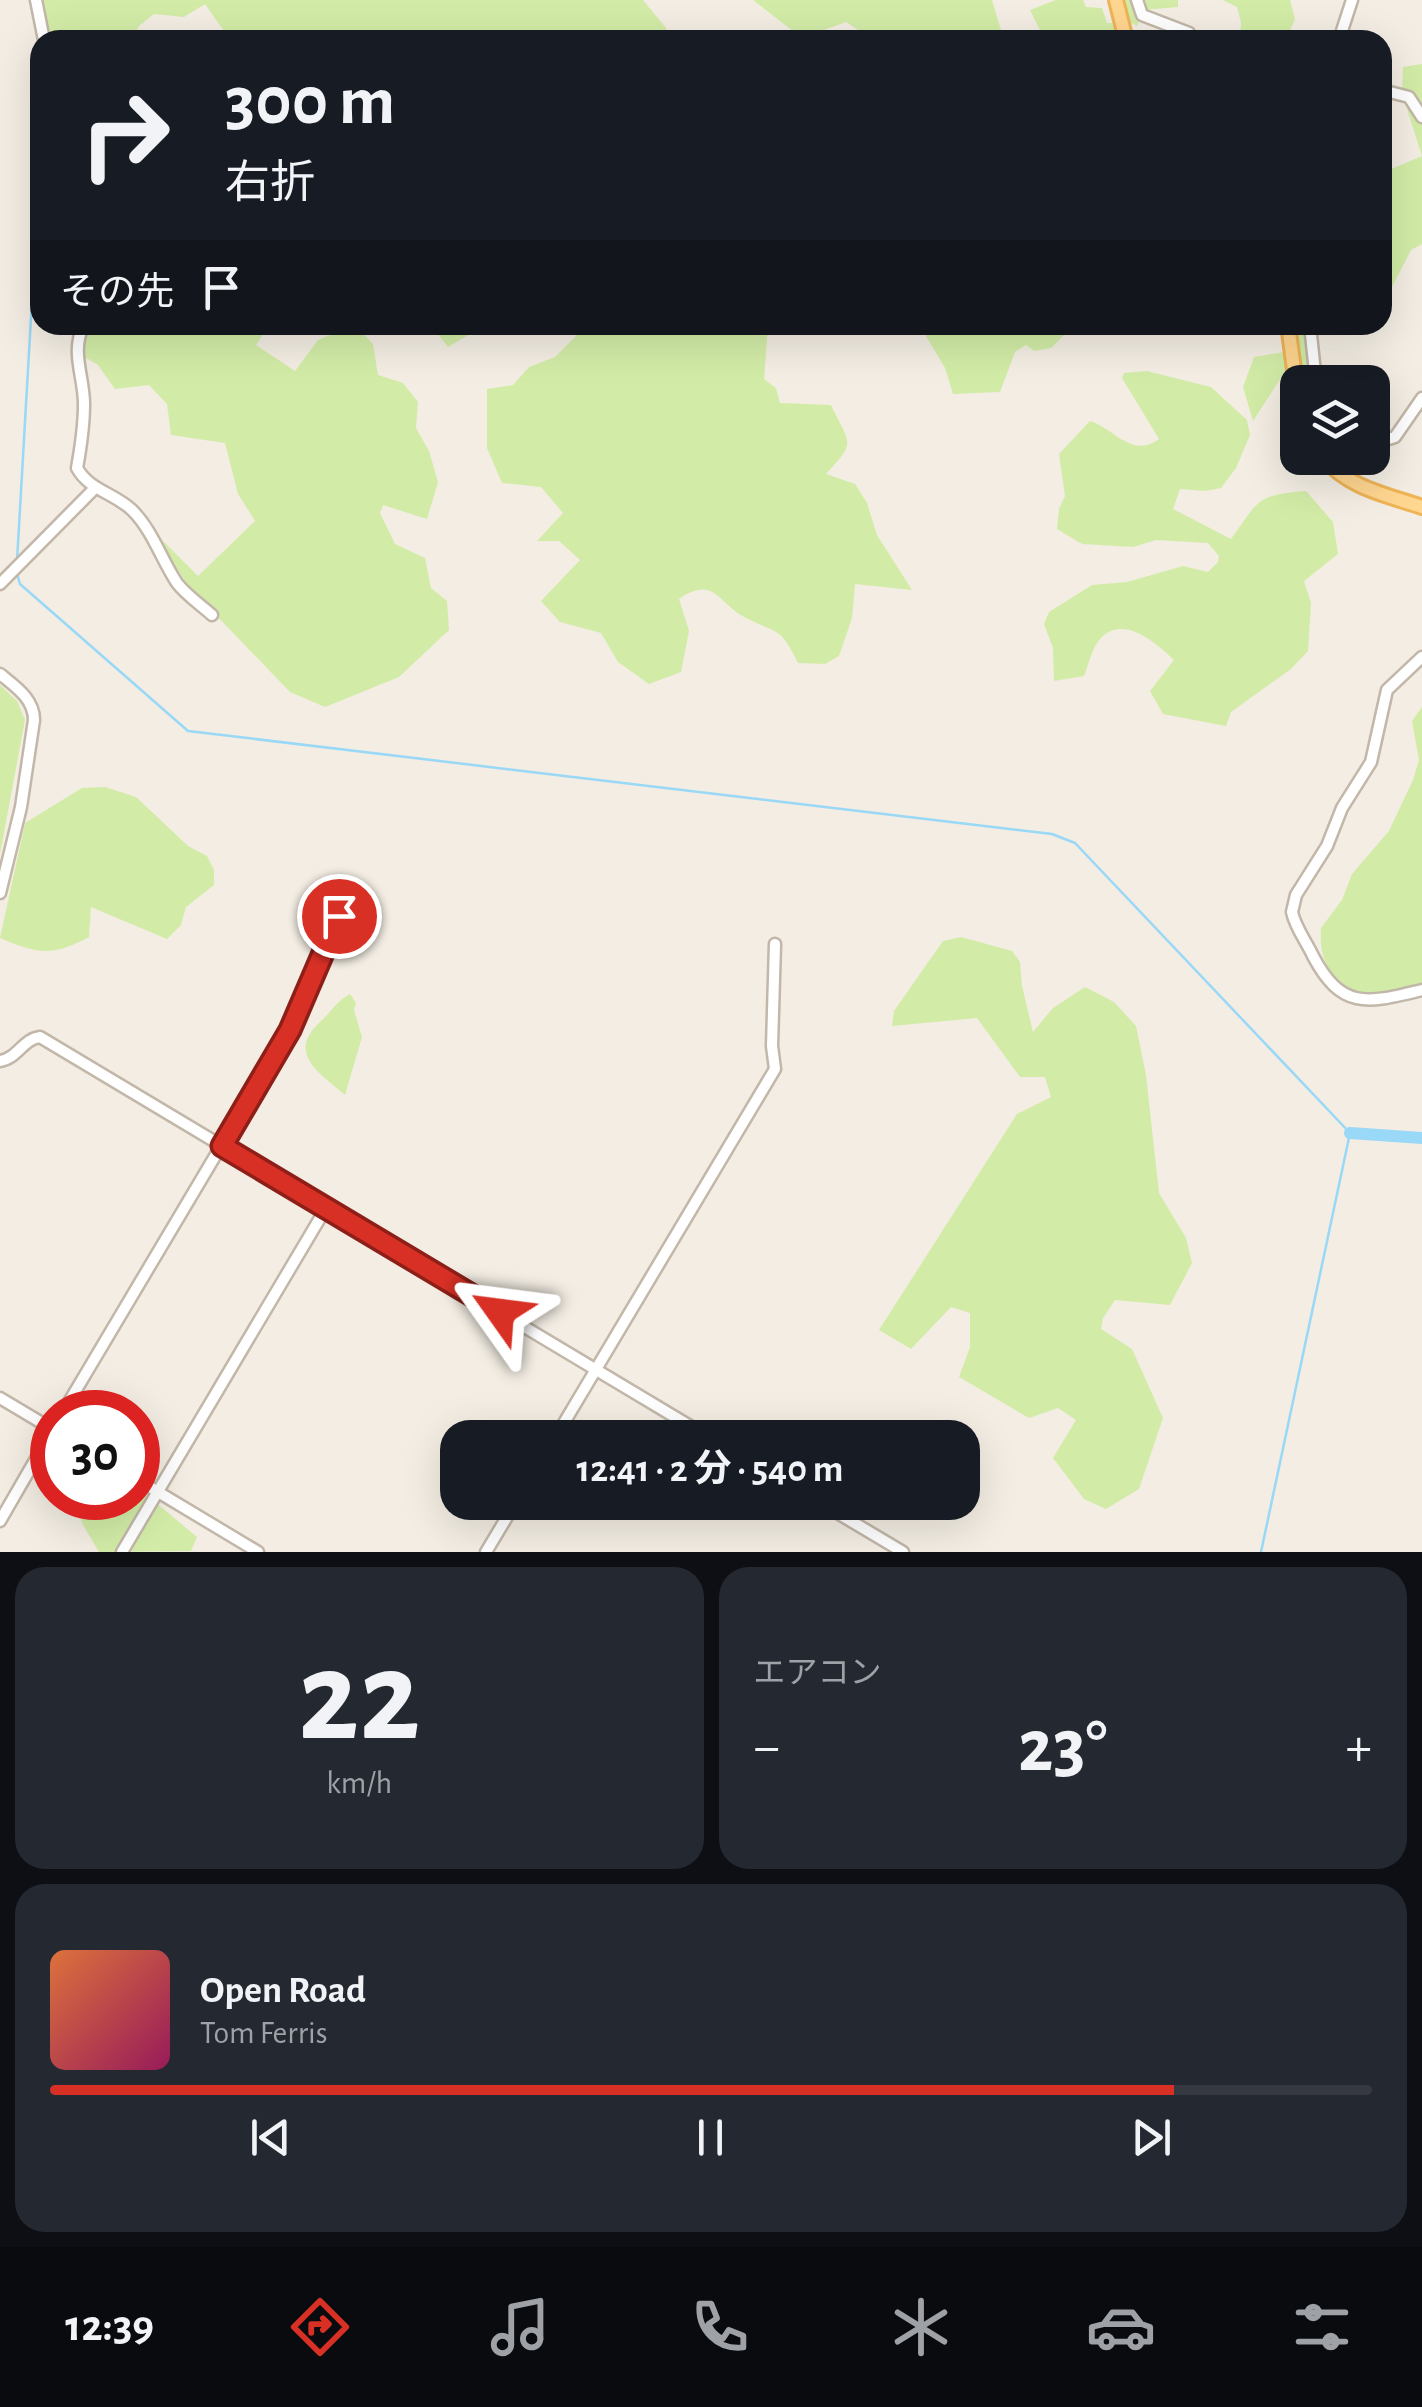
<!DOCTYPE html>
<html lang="ja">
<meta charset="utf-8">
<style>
:root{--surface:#171b24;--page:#242831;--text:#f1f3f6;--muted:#9ea1a6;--line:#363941;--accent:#d93025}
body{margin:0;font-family:"Alegreya Sans","Noto Sans JP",sans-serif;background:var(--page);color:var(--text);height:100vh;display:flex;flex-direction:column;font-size:38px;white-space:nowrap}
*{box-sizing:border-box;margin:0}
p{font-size:32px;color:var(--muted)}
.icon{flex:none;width:55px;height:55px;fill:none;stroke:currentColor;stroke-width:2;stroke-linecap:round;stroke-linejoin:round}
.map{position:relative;height:1552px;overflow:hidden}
.details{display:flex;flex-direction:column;gap:15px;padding:15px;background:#0d0f14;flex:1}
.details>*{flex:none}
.hud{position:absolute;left:30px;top:30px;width:1362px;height:305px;border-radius:30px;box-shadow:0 10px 40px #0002;background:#171b24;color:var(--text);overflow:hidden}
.tools{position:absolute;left:1280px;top:365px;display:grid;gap:20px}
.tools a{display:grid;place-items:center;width:110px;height:110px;border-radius:20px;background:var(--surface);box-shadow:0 10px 40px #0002;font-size:50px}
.speed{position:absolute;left:30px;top:1390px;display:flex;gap:20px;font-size:50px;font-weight:700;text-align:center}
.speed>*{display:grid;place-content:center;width:130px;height:130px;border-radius:50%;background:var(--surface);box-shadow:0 10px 40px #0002;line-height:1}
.speed .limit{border:15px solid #d22;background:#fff;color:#111}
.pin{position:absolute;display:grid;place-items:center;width:85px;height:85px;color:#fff;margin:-42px;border:5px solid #fff;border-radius:50%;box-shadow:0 2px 10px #0007}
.me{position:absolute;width:110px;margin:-55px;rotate:301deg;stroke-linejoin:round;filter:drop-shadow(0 0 8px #0008)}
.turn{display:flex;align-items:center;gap:35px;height:210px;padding:0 30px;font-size:45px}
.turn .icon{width:130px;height:130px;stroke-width:2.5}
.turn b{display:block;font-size:70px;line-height:85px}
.then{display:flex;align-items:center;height:95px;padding:0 30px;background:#0003;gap:20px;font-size:38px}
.big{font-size:75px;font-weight:700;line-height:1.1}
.details .widget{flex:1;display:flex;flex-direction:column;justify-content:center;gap:15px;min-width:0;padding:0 35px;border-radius:30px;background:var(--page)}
.details .dial{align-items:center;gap:0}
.dial b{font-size:130px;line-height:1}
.song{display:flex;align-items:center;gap:30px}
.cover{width:120px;height:120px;border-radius:15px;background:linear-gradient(135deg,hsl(20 70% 55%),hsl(330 70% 35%))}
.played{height:10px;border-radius:5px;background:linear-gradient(90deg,var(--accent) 85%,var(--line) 85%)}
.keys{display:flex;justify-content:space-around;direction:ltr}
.heat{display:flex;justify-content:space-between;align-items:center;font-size:55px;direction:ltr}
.details .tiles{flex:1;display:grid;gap:15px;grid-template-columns:1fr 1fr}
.widget:last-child{grid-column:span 2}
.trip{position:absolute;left:440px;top:1420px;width:540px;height:100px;border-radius:30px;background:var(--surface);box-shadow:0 10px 40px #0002;font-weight:700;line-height:100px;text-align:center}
.tabs{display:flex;height:160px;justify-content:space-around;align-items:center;background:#090b0e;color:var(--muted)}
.tabs .icon{width:70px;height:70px}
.tabs .current{color:var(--accent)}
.tabs b{font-size:45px;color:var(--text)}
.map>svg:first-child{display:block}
</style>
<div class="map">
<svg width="1422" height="1552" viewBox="0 0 1422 1552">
<rect width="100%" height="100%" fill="#f3ede3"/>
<g fill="#d2eca7">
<polygon points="40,0 643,0 666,28 669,40 220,40 226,34 205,4 184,17 154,14 139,26 132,40 46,40"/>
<polygon points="753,0 992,0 1004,40 888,40 885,36 869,37 846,22 802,38"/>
<polygon points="1056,0 1083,0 1086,7 1102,8 1107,23 1112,23 1118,40 1045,40 1030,10"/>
<polygon points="1123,0 1178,0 1178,7 1144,10 1137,26 1127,21"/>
<polygon points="1223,0 1290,0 1295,19 1286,40 1240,40 1241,22 1237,7"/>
<polygon points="1422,64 1422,244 1411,250 1392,287 1383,277 1383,235 1386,226 1382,173 1422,156 1402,93 1403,67"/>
<polygon points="94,325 269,325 256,345 295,371 318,340 355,325 373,344 378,375 403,383 418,402 416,428 429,451 438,482 427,519 383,505 380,513 395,544 425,558 431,588 447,601 449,630 399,677 325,707 290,692 189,587 153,531 198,576 255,521 238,494 225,443 171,435 167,404 149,385 115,389 98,365 83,356 84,335"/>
<polygon points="431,325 485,325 448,347"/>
<path d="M572 325H768L764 379 776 388 780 403 831 405C850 445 857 441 826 474L855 484 867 503 877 535 912 590 855 584 852 618 839 656 825 664 798 663C781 628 779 634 746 618 719 605 715 574 679 599L689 631 681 672 649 684 618 662 601 633 560 622 541 601 580 560 559 541H537L563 513 541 487 502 483 487 448V389L513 385 529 367 555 357 576 336Z"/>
<polygon points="928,325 1074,325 1051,348 1034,351 1026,345 1015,352 1000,392 953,394 945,368 926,336"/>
<polygon points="1293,325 1307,325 1314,382 1306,382 1299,369"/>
<polygon points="1284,352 1286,370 1253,421 1243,387 1254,357"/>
<path d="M1147 371 1211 387 1247 420 1250 435 1236 468 1221 488 1205 491 1180 489 1173 509 1231 539C1259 500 1256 495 1306 491L1333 522 1338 554 1304 581 1311 603 1308 651 1291 669 1231 712 1226 726 1163 714 1150 691 1174 660C1157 644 1125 615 1102 637 1092 646 1089 664 1084 676L1054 681 1053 648 1044 624 1049 612 1092 585 1127 582 1183 566 1208 572 1218 562 1219 556 1208 543 1156 540 1133 547 1082 544 1057 529 1059 509 1065 496 1059 454 1090 421C1115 429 1132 459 1159 439L1122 378 1124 373Z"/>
<polygon points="0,685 17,701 25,720 0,854"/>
<path d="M1422 707V988L1382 1006C1347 987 1317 976 1321 928L1342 900 1352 874 1389 831 1413 780 1419 760 1412 721Z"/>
<path d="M105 787 136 797 188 846 207 856 214 870V885L186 907 181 925 167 939 91 907 89 937C51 957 38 954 0 938L25 823 82 788Z"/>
<polygon points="961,937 1012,951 1020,962 1022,986 1033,1032 1053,1008 1085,987 1114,1002 1136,1026 1146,1075 1159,1193 1186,1238 1192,1263 1170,1305 1115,1300 1103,1318 1101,1329 1132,1349 1163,1418 1139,1489 1106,1509 1084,1499 1053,1458 1076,1420 1058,1408 1029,1418 959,1377 970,1347 970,1313 951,1307 911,1349 879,1330 1017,1114 1051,1097 1045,1077 1020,1077 977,1018 892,1026 894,1011 943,941"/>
<path d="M350 994 356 1003 354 1010 362 1037 345 1095C318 1072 286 1053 321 1021 331 1012 338 1000 350 994Z"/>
<polygon points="138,1488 197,1537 191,1551 99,1552 83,1525 73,1498 138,1498"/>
</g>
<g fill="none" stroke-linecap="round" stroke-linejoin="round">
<g stroke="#99d8f6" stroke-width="2.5">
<polyline points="17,561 35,248"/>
<polyline points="17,574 20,584 188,731 1052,834 1075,843 1350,1133 1261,1552"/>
</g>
<polyline stroke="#99d8f6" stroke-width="12" points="1350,1133 1422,1138"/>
<g stroke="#c2b7a8" stroke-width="15">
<g id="minor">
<polyline points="36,0 44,40"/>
<polyline points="1137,0 1142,15 1189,33 1193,40"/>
<polyline points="1339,40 1352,0"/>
<polyline points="1382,90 1409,97 1422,117"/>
<path d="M84 325C70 351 84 376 84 404 84 426 81 446 77 468 89 490 114 493 132 510 153 531 161 559 177 583 186 595 201 605 212 615"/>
<polyline points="1310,325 1316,382"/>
<polyline points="1372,444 1395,437 1422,398"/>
<polyline points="0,584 95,488"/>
<path d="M1422 657 1387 690 1371 762 1342 808 1327 846 1296 895 1292 912C1295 927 1306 941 1313 956 1342 1011 1368 1003 1422 990"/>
<path d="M0 674C16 687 34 699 34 720L21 807 0 893"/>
<path d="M0 1061C18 1058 23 1039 40 1037L710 1438"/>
<polyline points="0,1398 52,1429"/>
<polyline points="63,1412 290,1030 339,916"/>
<polyline points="555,1438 775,1069 772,1046 775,944"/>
<polyline points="138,1480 258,1552"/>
<polyline points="819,1502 903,1552"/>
<polyline points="0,1521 52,1431"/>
<polyline points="122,1552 326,1208"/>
<polyline points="486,1552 516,1502"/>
</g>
</g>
<g stroke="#eeb456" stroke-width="18">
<g id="major">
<polyline points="1116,0 1126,40"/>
<polyline points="1288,325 1298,399"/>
<path d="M1324 458C1348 488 1387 495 1422 507"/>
</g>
</g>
<use href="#minor" stroke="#fff" stroke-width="10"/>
<use href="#major" stroke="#ffd690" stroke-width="12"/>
</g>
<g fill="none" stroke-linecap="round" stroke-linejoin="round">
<g stroke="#8d1f18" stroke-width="25">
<polyline id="route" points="339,916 290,1030 222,1146 500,1312"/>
</g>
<use href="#route" stroke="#d93025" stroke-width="18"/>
</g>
</svg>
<div class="tools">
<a><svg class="icon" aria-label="layers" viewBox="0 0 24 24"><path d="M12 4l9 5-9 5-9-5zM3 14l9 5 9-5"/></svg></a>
</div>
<div class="speed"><div class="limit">30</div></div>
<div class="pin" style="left:339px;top:916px;background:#d93025"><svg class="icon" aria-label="arrive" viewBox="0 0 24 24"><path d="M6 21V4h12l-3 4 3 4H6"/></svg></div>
<svg class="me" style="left:500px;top:1312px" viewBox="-20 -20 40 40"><path d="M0-17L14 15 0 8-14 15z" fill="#d93025" stroke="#fff" stroke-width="4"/></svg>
<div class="trip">12:41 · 2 分 · 540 m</div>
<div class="hud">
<div class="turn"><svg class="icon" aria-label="right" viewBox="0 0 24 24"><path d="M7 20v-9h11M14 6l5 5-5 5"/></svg><div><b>300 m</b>右折</div></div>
<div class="then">その先<svg class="icon" aria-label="arrive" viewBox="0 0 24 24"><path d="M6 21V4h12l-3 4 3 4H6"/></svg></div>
</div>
</div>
<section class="details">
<div class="tiles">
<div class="widget dial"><b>22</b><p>km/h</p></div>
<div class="widget"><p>エアコン</p>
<div class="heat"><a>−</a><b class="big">23°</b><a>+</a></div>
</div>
<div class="widget">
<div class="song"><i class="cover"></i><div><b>Open Road</b><p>Tom Ferris</p></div></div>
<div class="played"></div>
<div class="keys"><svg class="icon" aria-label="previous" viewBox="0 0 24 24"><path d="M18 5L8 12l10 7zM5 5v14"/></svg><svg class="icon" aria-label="pause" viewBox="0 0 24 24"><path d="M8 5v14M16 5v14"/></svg><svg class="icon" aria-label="next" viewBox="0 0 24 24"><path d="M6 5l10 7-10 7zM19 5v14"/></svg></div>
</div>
</div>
</section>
<nav class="tabs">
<b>12:39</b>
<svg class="icon current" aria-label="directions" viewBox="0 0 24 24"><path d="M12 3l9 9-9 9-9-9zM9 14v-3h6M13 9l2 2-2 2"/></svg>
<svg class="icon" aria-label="music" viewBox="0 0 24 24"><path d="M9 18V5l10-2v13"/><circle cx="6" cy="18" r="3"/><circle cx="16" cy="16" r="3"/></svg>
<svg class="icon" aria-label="phone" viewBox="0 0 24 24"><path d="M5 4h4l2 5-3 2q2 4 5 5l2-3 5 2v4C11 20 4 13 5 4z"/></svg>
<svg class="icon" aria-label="climate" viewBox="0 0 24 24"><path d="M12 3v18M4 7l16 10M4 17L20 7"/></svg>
<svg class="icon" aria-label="car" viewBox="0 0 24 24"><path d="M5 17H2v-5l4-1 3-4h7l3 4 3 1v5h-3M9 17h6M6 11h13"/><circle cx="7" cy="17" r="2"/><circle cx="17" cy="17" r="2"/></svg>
<svg class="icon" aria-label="filters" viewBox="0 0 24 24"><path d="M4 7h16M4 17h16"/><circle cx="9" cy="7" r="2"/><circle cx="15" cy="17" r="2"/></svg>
</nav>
